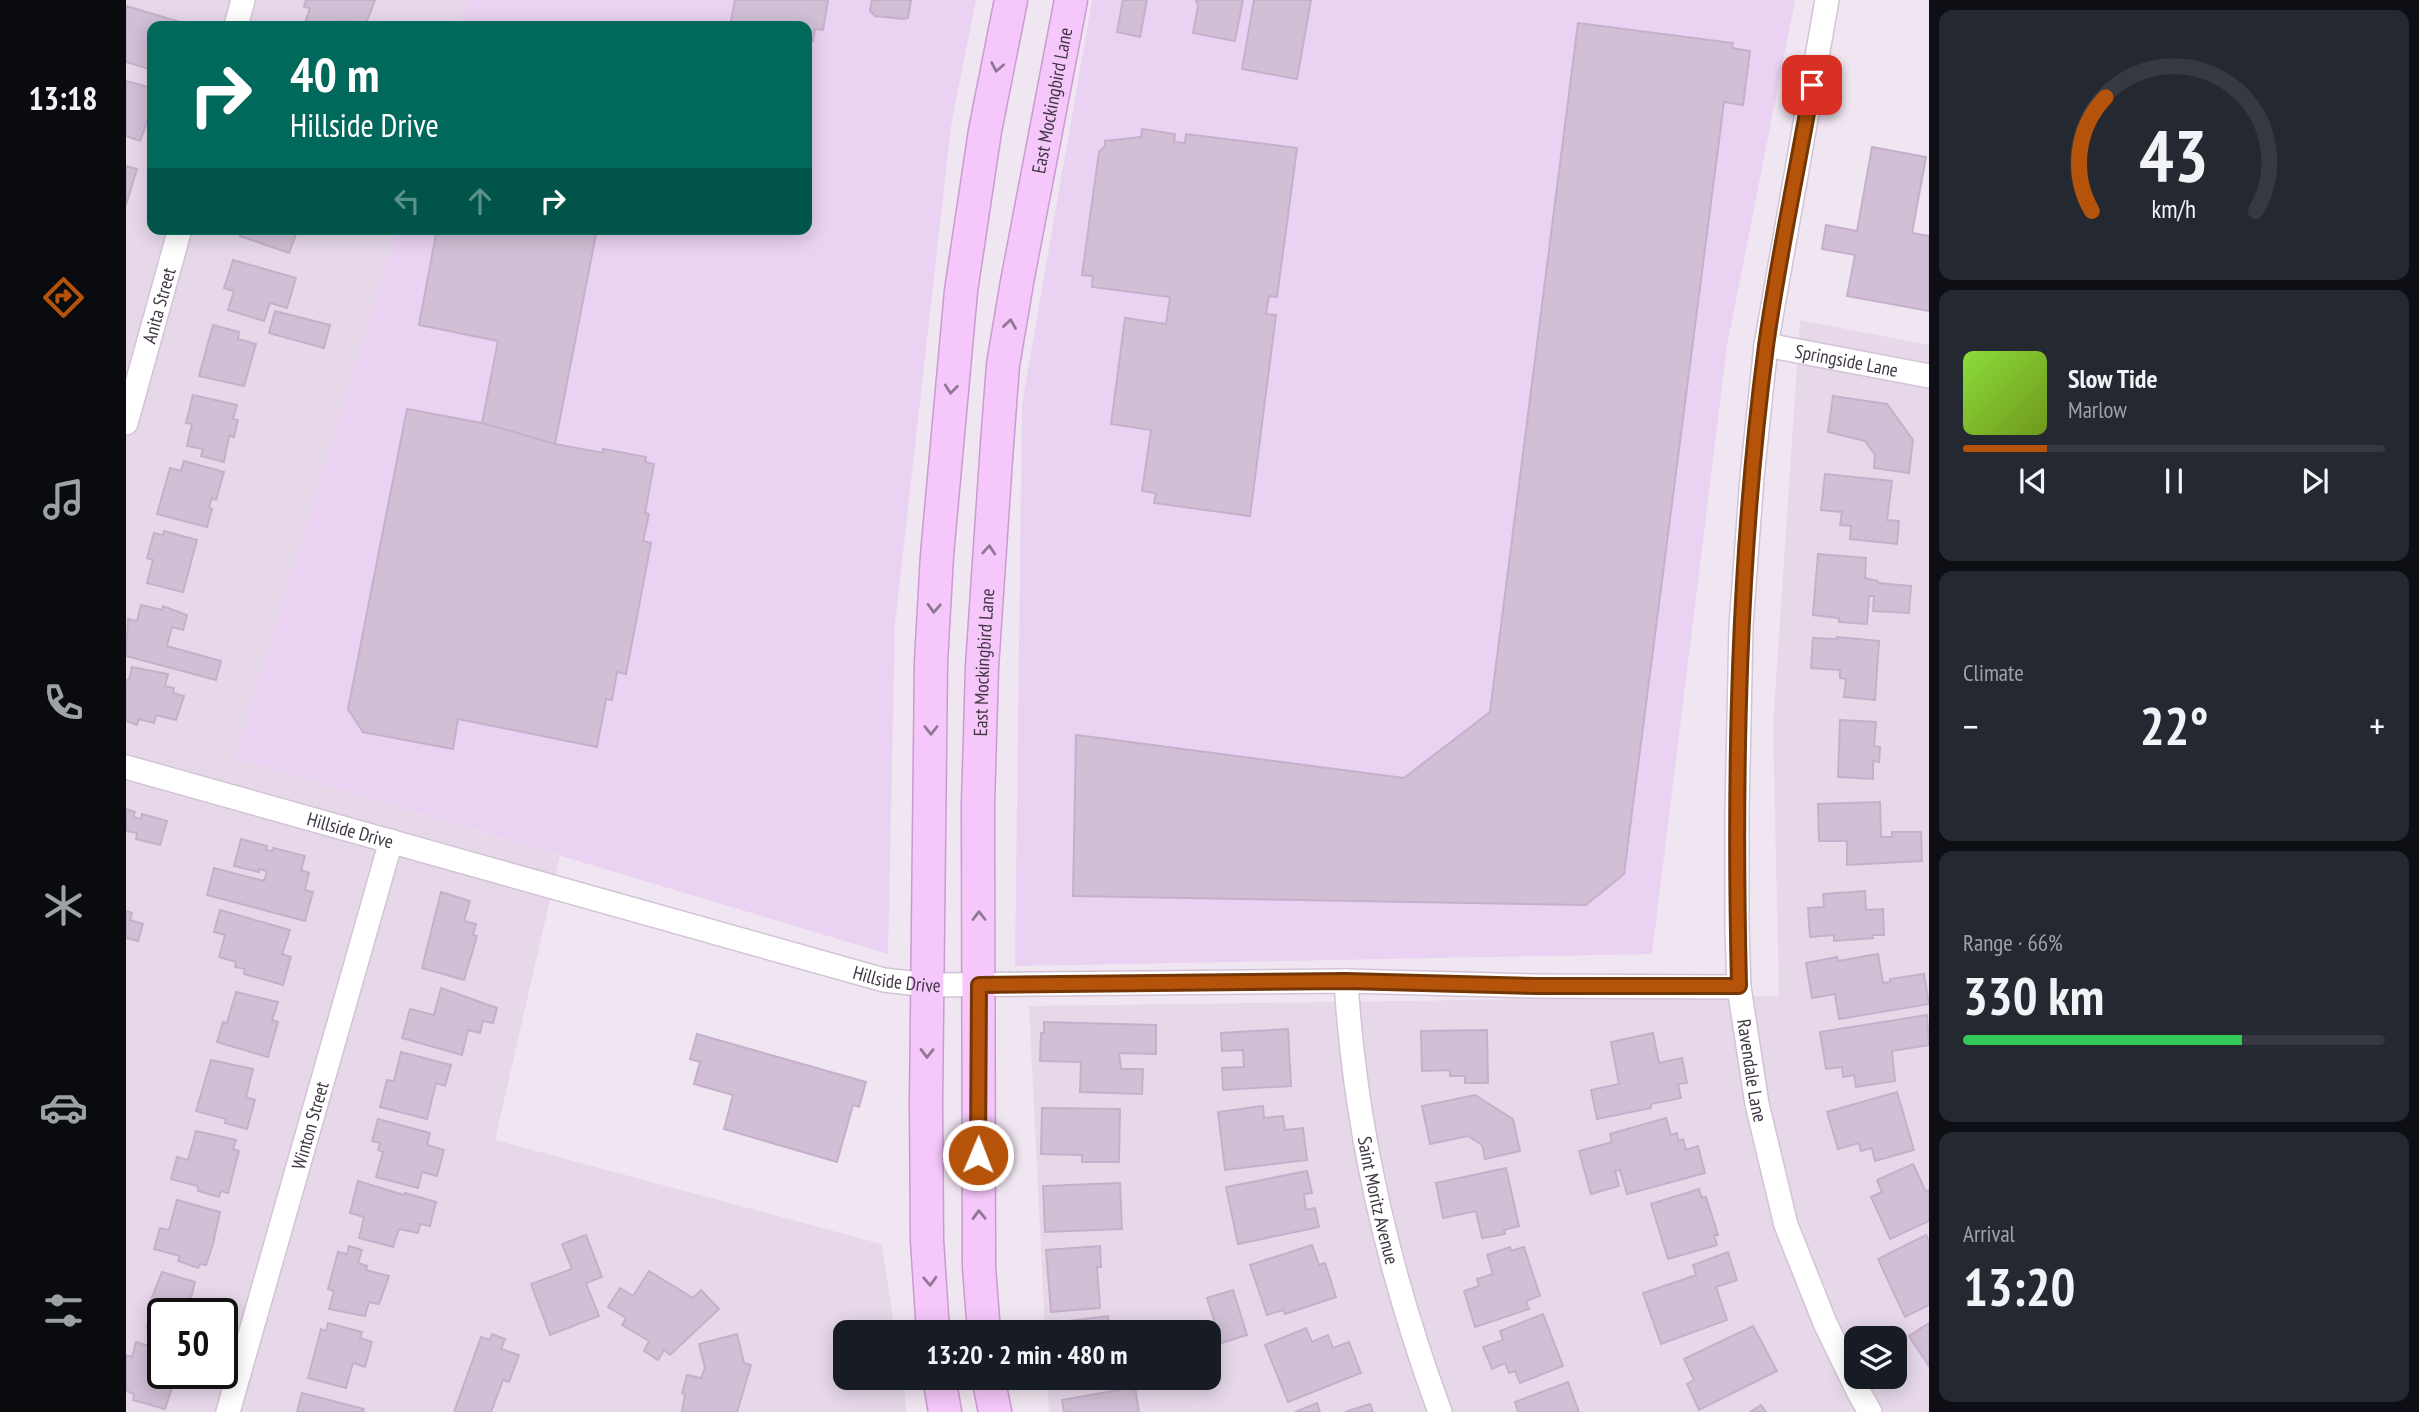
<!DOCTYPE html>
<meta charset="utf-8">
<style>
:root{--surface:#171b24;--page:#242831;--text:#f1f3f6;--muted:#9ea1a6;--line:#363941;--accent:#b45309}
body{margin:0;font-family:"PT Sans Narrow",sans-serif;background:var(--page);color:var(--text);height:100vh;display:flex;flex-direction:column;font-size:26px;white-space:nowrap}
*{box-sizing:border-box;margin:0}
p{font-size:23px;color:var(--muted)}
.icon{flex:none;width:38px;height:38px;fill:none;stroke:currentColor;stroke-width:2;stroke-linecap:round;stroke-linejoin:round}
.map{position:relative;flex:1;overflow:hidden}
.side{display:flex;flex-direction:column;gap:10px;padding:10px;background:#0d0f14;width:490px}
.side>*{flex:none}
.hud{position:absolute;left:21px;top:21px;width:665px;height:214px;border-radius:14px;box-shadow:0 4px 18px #0003;background:#00695c;color:#fff;overflow:hidden}
.fabs{position:absolute;left:1718px;top:1326px;display:grid;gap:14px}
.fabs a{display:grid;place-items:center;width:63px;height:63px;border-radius:14px;background:var(--surface);box-shadow:0 4px 18px #0003;font-size:35px}
.speed{position:absolute;left:21px;top:1298px;display:flex;gap:14px;font-size:35px;font-weight:700;text-align:center}
.speed>*{display:grid;place-content:center;width:91px;height:91px;border-radius:50%;background:var(--surface);box-shadow:0 4px 18px #0003;line-height:1}
.speed .limit{border:4px solid #111;border-radius:10px;background:#fff;color:#111}
.pin{position:absolute;display:grid;place-items:center;width:60px;height:60px;color:#fff;margin:-30px;border-radius:14px;box-shadow:0 4px 10px #0006}
.me{position:absolute;width:77px;margin:-38px;rotate:1deg;stroke-linejoin:round;filter:drop-shadow(0 0 5px #0008)}
.turn{display:flex;align-items:center;gap:24px;height:147px;padding:0 28px;font-size:32px}
.turn .icon{width:91px;height:91px;stroke-width:2.5}
.turn b{display:block;font-size:49px;line-height:60px}
.lanes{display:flex;align-items:center;height:66px;padding:0 28px;background:#0003;justify-content:center;gap:35px;direction:ltr}
.lanes .off{opacity:.35}
.big{font-size:52px;font-weight:700;line-height:1.1}
.side .tile{flex:1;display:flex;flex-direction:column;justify-content:center;gap:10px;min-width:0;padding:0 24px;border-radius:14px;background:var(--page)}
.side .dial{align-items:center;gap:0}
.dial svg{height:182px;overflow:visible;fill:none;stroke:var(--line);stroke-width:7;stroke-linecap:round;text-anchor:middle}
.dial text{fill:var(--text);stroke:none}
.song{display:flex;align-items:center;gap:21px}
.cover{width:84px;height:84px;border-radius:10px;background:linear-gradient(135deg,hsl(90 70% 55%),hsl(80 70% 35%))}
.played{height:7px;border-radius:4px;background:linear-gradient(90deg,var(--accent) 20%,var(--line) 20%)}
.keys{display:flex;justify-content:space-around;direction:ltr}
.heat{display:flex;justify-content:space-between;align-items:center;font-size:38px;direction:ltr}
.charge{height:10px;border-radius:5px;background:linear-gradient(90deg,#34c759 66%,var(--line) 0)}
.trip{position:absolute;left:707px;top:1320px;width:388px;height:70px;border-radius:14px;background:var(--surface);box-shadow:0 4px 18px #0003;font-weight:700;line-height:70px;text-align:center}
main{display:flex;flex:1;min-height:0}
.tabs{display:flex;flex-direction:column;width:126px;justify-content:space-around;align-items:center;background:#090b0e;color:var(--muted)}
.tabs .icon{width:49px;height:49px}
.tabs .active{color:var(--accent)}
.tabs b{font-size:32px;color:var(--text)}
.map>svg:first-child{display:block}
</style>
<main>
<nav class="tabs">
<b>13:18</b>
<svg class="icon active" aria-label="directions" viewBox="0 0 24 24"><path d="M12 3l9 9-9 9-9-9zM9 14v-3h6M13 9l2 2-2 2"/></svg>
<svg class="icon" aria-label="music" viewBox="0 0 24 24"><path d="M9 18V5l10-2v13"/><circle cx="6" cy="18" r="3"/><circle cx="16" cy="16" r="3"/></svg>
<svg class="icon" aria-label="phone" viewBox="0 0 24 24"><path d="M5 4h4l2 5-3 2q2 4 5 5l2-3 5 2v4C11 20 4 13 5 4z"/></svg>
<svg class="icon" aria-label="climate" viewBox="0 0 24 24"><path d="M12 3v18M4 7l16 10M4 17L20 7"/></svg>
<svg class="icon" aria-label="car" viewBox="0 0 24 24"><path d="M5 17H2v-5l4-1 3-4h7l3 4 3 1v5h-3M9 17h6M6 11h13"/><circle cx="7" cy="17" r="2"/><circle cx="17" cy="17" r="2"/></svg>
<svg class="icon" aria-label="filters" viewBox="0 0 24 24"><path d="M4 7h16M4 17h16"/><circle cx="9" cy="7" r="2"/><circle cx="15" cy="17" r="2"/></svg>
</nav>
<div class="map">
<svg width="1803" height="1412" viewBox="0 0 1803 1412">
<rect width="100%" height="100%" fill="#f0e6f1"/>
<g fill="#e6d8e9" fill-rule="evenodd">
<path d="M0 0H342L334 26H26V229H271L109 758 434 856 369 1140 756 1244 769 1332H719V1377H776L781 1412H0ZM37 1314H96V1374H37Z"/>
<path d="M1674 320 1803 345V1412H923L921 1377H1083V1332H919L903 1006 1653 996 1647 726ZM1731 1339H1769V1377H1731Z"/>
</g>
<g fill="#e9d2f2">
<polygon points="342,0 850,0 825,126 769,624 762,954 109,758 271,229 681,229 681,26 334,26"/>
<polygon points="966,0 1669,0 1601,346 1526,954 889,966 896,404"/>
</g>
<g fill="#d0bfd5" stroke="#c5b0cc" stroke-width="2">
<polygon points="180,0 249,0 239,26 217,21 216,26 178,26 184,8 178,7"/>
<polygon points="609,0 702,0 697,30 689,29 687,41 682,40 681,47 681,26 604,26"/>
<polygon points="746,0 785,0 782,18 778,19 749,16 744,11"/>
<polygon points="997,0 1021,0 1014,37 991,32"/>
<polygon points="1070,0 1117,0 1109,41 1067,33 1072,6"/>
<polygon points="1128,0 1185,0 1171,79 1116,69"/>
<polygon points="0,6 54,22 53,26 26,26 26,70 0,62"/>
<polygon points="1452,23 1607,43 1606,48 1624,51 1617,105 1598,102 1498,874 1460,905 947,896 950,735 1278,778 1364,712"/>
<polygon points="0,81 26,88 26,109 14,141 0,136"/>
<polygon points="1016,129 1049,134 1048,142 1059,143 1060,134 1171,148 1151,297 1143,296 1140,314 1150,315 1124,516 1028,503 1030,493 1016,491 1025,430 985,424 999,318 1040,324 1044,297 966,287 967,276 956,275 973,152 979,146 979,141 1015,137"/>
<polygon points="1746,147 1800,157 1786,233 1803,236 1803,311 1721,296 1729,255 1696,249 1700,225 1731,231"/>
<polygon points="0,166 11,169 0,205"/>
<polygon points="115,229 172,229 163,253 114,236"/>
<polygon points="311,229 471,229 429,444 356,423 372,341 293,325"/>
<polygon points="107,260 170,278 161,308 144,303 138,321 102,310 108,291 98,288"/>
<polygon points="149,311 204,325 198,348 143,333"/>
<polygon points="87,325 113,332 112,339 130,344 118,386 73,376"/>
<polygon points="67,395 111,405 107,419 112,420 108,437 103,436 98,462 75,456 77,449 61,446 66,424 60,423"/>
<polygon points="1707,396 1761,404 1787,440 1783,473 1748,468 1749,455 1739,441 1702,432"/>
<polygon points="281,409 356,423 429,444 477,453 477,449 520,457 519,462 528,464 519,513 523,514 517,541 525,543 500,674 491,672 486,700 480,699 471,747 332,719 327,749 237,732 222,709"/>
<polygon points="58,461 98,472 90,500 86,498 83,507 86,509 81,527 31,514 44,468 55,471"/>
<polygon points="1699,474 1766,481 1761,520 1773,521 1771,544 1724,539 1725,526 1714,525 1716,512 1695,510"/>
<polygon points="38,531 71,540 57,592 21,583 27,560 21,558 28,533 37,535"/>
<polygon points="1692,554 1740,558 1739,578 1752,581 1752,583 1785,586 1783,613 1747,611 1748,596 1743,596 1741,624 1713,622 1713,618 1687,615"/>
<polygon points="15,605 36,610 37,606 61,615 57,630 46,627 41,646 95,661 90,680 0,656 2,619 11,621"/>
<polygon points="1711,637 1753,641 1749,700 1718,697 1720,679 1714,678 1714,670 1685,668 1687,638 1711,639"/>
<polygon points="6,667 42,674 39,686 48,688 47,693 58,696 50,720 30,715 28,723 13,719 11,725 0,721 0,680 3,680"/>
<polygon points="1714,720 1750,722 1748,746 1754,747 1753,762 1747,761 1747,779 1712,777"/>
<polygon points="1754,802 1755,837 1766,837 1766,832 1795,832 1796,861 1721,865 1721,841 1693,841 1692,804"/>
<polygon points="0,809 9,812 7,817 15,819 16,814 41,821 34,845 10,839 11,833 0,831"/>
<polygon points="115,839 141,846 140,850 146,851 147,848 179,856 175,870 183,873 179,890 187,892 179,921 81,895 88,868 138,881 141,871 133,869 133,872 108,866"/>
<polygon points="1739,891 1740,910 1757,909 1758,935 1746,935 1747,938 1708,941 1708,935 1684,937 1682,908 1698,907 1697,894"/>
<polygon points="315,892 344,901 338,921 350,924 347,935 351,936 338,980 296,968"/>
<polygon points="94,910 164,930 156,954 165,957 157,985 118,974 119,969 109,967 110,962 93,957 99,935 88,932"/>
<polygon points="0,911 6,913 4,920 17,924 12,941 0,938"/>
<polygon points="1752,954 1757,983 1764,982 1764,979 1798,974 1803,1004 1713,1019 1709,994 1686,998 1680,963 1711,957 1712,961"/>
<polygon points="315,988 371,1008 367,1023 357,1021 354,1033 342,1030 336,1055 276,1038 284,1009 308,1015"/>
<polygon points="110,992 152,1002 146,1020 152,1022 142,1057 91,1042 97,1022 101,1023"/>
<polygon points="1801,1015 1803,1045 1766,1051 1769,1081 1730,1087 1728,1075 1717,1077 1716,1067 1700,1069 1694,1032"/>
<polygon points="918,1022 1030,1025 1030,1054 993,1053 995,1069 1017,1069 1016,1094 954,1092 955,1062 914,1061 915,1033 918,1033"/>
<polygon points="1162,1029 1165,1086 1097,1090 1096,1068 1118,1067 1117,1050 1096,1051 1095,1033"/>
<polygon points="1361,1030 1362,1083 1339,1083 1339,1076 1324,1076 1324,1070 1296,1071 1295,1031"/>
<polygon points="1527,1033 1533,1063 1556,1058 1561,1083 1552,1084 1555,1098 1525,1104 1525,1108 1471,1119 1465,1090 1493,1084 1485,1042"/>
<polygon points="571,1034 740,1082 733,1107 727,1105 711,1162 598,1129 607,1095 568,1084 574,1062 564,1059"/>
<polygon points="275,1052 325,1065 319,1086 310,1083 301,1119 254,1107 261,1080 268,1081"/>
<polygon points="85,1060 127,1069 120,1097 129,1100 121,1129 99,1123 100,1119 70,1111"/>
<polygon points="1771,1092 1788,1150 1749,1161 1746,1148 1735,1151 1733,1143 1712,1149 1701,1112"/>
<polygon points="1349,1095 1387,1119 1394,1151 1359,1159 1356,1145 1342,1136 1304,1144 1296,1106"/>
<polygon points="1137,1106 1138,1118 1157,1116 1159,1130 1177,1128 1181,1160 1099,1170 1092,1112"/>
<polygon points="916,1108 994,1109 993,1162 956,1162 956,1155 915,1154"/>
<polygon points="1540,1118 1545,1135 1551,1133 1552,1141 1557,1139 1560,1150 1572,1146 1579,1173 1501,1194 1494,1170 1489,1171 1493,1186 1465,1194 1453,1151 1486,1142 1484,1134"/>
<polygon points="252,1119 304,1133 301,1145 318,1150 311,1176 296,1172 292,1188 250,1177 257,1152 252,1150 254,1143 246,1141"/>
<polygon points="70,1131 110,1140 107,1149 113,1151 102,1193 95,1191 93,1197 72,1191 72,1186 45,1179 51,1157 62,1160"/>
<polygon points="1787,1164 1800,1192 1803,1190 1803,1221 1764,1239 1745,1197 1756,1192 1751,1180"/>
<polygon points="1380,1168 1393,1226 1378,1230 1379,1234 1356,1238 1350,1211 1317,1218 1310,1183"/>
<polygon points="1181,1171 1186,1193 1178,1194 1180,1210 1189,1208 1193,1227 1112,1244 1100,1187"/>
<polygon points="232,1181 278,1195 279,1193 310,1202 304,1226 294,1224 292,1233 273,1229 267,1247 233,1238 238,1217 224,1213"/>
<polygon points="994,1183 996,1229 919,1232 917,1186"/>
<polygon points="1573,1189 1576,1198 1580,1197 1592,1235 1588,1235 1591,1245 1542,1259 1525,1204"/>
<polygon points="51,1200 94,1212 87,1244 80,1265 74,1264 72,1268 52,1261 54,1256 28,1249 34,1228 43,1230"/>
<polygon points="460,1235 476,1277 460,1283 473,1316 424,1335 405,1284 446,1269 436,1244"/>
<polygon points="1800,1235 1803,1241 1803,1305 1779,1317 1752,1259"/>
<polygon points="1186,1245 1193,1265 1199,1263 1210,1297 1159,1314 1157,1310 1141,1315 1124,1265"/>
<polygon points="223,1246 236,1250 232,1263 241,1266 240,1270 263,1276 253,1304 243,1302 239,1316 203,1309 208,1291 202,1289 212,1252 221,1254"/>
<polygon points="974,1246 975,1267 971,1267 974,1308 925,1312 920,1250"/>
<polygon points="1384,1247 1385,1251 1398,1247 1414,1296 1400,1301 1403,1309 1349,1327 1338,1291 1353,1286 1351,1279 1367,1274 1361,1255"/>
<polygon points="1602,1252 1611,1280 1590,1287 1601,1320 1535,1344 1517,1293 1570,1275 1567,1265"/>
<polygon points="523,1271 567,1298 575,1290 593,1309 544,1355 538,1350 532,1360 518,1351 523,1341 496,1325 500,1318 482,1307 494,1288 507,1296"/>
<polygon points="36,1272 69,1282 63,1306 68,1307 66,1314 37,1314 37,1332 21,1328 28,1306 23,1305"/>
<polygon points="1107,1290 1121,1335 1095,1343 1081,1298"/>
<polygon points="1417,1314 1437,1366 1394,1383 1389,1371 1383,1373 1379,1363 1366,1369 1357,1347 1377,1340 1374,1331"/>
<polygon points="982,1316 984,1332 927,1332 925,1323"/>
<polygon points="202,1323 236,1332 234,1338 246,1342 239,1367 227,1363 220,1388 182,1378 195,1329 200,1331"/>
<polygon points="1803,1323 1803,1366 1783,1336"/>
<polygon points="1627,1326 1651,1371 1573,1410 1561,1384 1568,1380 1558,1359"/>
<polygon points="1180,1328 1186,1342 1202,1335 1207,1348 1223,1342 1235,1373 1162,1402 1139,1345"/>
<polygon points="366,1334 379,1339 375,1349 393,1355 383,1382 377,1380 365,1412 328,1412 355,1337 364,1340"/>
<polygon points="611,1334 618,1363 625,1365 611,1412 556,1412 559,1394 556,1393 561,1375 575,1378 579,1368 573,1344"/>
<polygon points="10,1342 30,1348 29,1354 37,1356 37,1374 45,1374 41,1387 46,1388 39,1409 7,1400 8,1394 0,1391 0,1355 6,1357"/>
<polygon points="933,1377 985,1377 985,1378 934,1385"/>
<polygon points="1442,1382 1453,1412 1392,1412 1389,1402"/>
<polygon points="1009,1387 1013,1412 938,1412 936,1400"/>
<polygon points="176,1393 238,1409 237,1412 171,1412"/>
<polygon points="1191,1403 1194,1412 1169,1412"/>
<polygon points="1244,1404 1247,1412 1219,1412"/>
<polygon points="1635,1405 1640,1412 1624,1412"/>
</g>
<g fill="none" stroke-linecap="round" stroke-linejoin="round">
<g stroke="#d3c3d7" stroke-width="26">
<g id="street">
<path id="s1" d="M1701 0 1640 345 1626 477 1615 626 1611 813V928L1613 987 1631 1104 1660 1225 1699 1323 1732 1391 1744 1412"/>
<polyline points="110,26 117,0"/>
<path id="s2" d="M1640 345 1803 376"/>
<path id="s3" d="M0 423 54 229"/>
<path id="s4" d="M0 767 758 980 802 985 1220 981 1411 986 1613 987"/>
<path id="s5" d="M1220 981C1229 1129 1263 1274 1314 1412"/>
<path id="s6" d="M102 1412 265 841"/>
</g>
</g>
<g stroke="#ca9bd1" stroke-width="35">
<g id="secondary">
<polyline points="807,1332 801,1240 800,1103 805,662 811,555 835,291 859,131 885,0"/>
<path id="s7" d="M858 1332 853 1267 852 804 856 667 871 444 877 365 891 282 945 0"/>
<polyline points="813,1377 819,1412"/>
<polyline points="862,1377 869,1412"/>
</g>
</g>
<use href="#street" stroke="#fff" stroke-width="23"/>
<use href="#secondary" stroke="#f5c7fa" stroke-width="32"/>
</g>
<defs><path id="oneway-chevron" d="M-2-3.5L2.5 0L-2 3.5" fill="none" stroke-width="1.6" stroke-linecap="round" stroke-linejoin="round" transform="scale(1.75)"/></defs>
<g stroke="#917796">
<use href="#oneway-chevron" transform="translate(871 67) rotate(101)"/>
<use href="#oneway-chevron" transform="translate(884 324) rotate(-81)"/>
<use href="#oneway-chevron" transform="translate(825 389) rotate(96)"/>
<use href="#oneway-chevron" transform="translate(863 550) rotate(-86)"/>
<use href="#oneway-chevron" transform="translate(808 608) rotate(93)"/>
<use href="#oneway-chevron" transform="translate(805 730) rotate(90)"/>
<use href="#oneway-chevron" transform="translate(853 916) rotate(-90)"/>
<use href="#oneway-chevron" transform="translate(801 1053) rotate(91)"/>
<use href="#oneway-chevron" transform="translate(853 1215) rotate(-91)"/>
<use href="#oneway-chevron" transform="translate(804 1281) rotate(87)"/>
</g>
<g fill="none" stroke-linecap="round" stroke-linejoin="round">
<g stroke="#753606" stroke-width="18">
<path id="route" d="M852 1155 853 985 1220 981 1411 986H1613C1608 773 1612 558 1640 346 1652 259 1671 172 1686 85"/>
</g>
<use href="#route" stroke="#b45309" stroke-width="12"/>
</g>
<g text-anchor="middle" stroke-width="7" stroke-linejoin="round" paint-order="stroke">
<g font-size="19" fill="#403644" stroke="#fff">
<text dy="7" stroke="none"><textPath href="#s7" startOffset="1237">East Mockingbird Lane</textPath></text>
<text dy="7" stroke="none"><textPath href="#s3" startOffset="122">Anita Street</textPath></text>
<text dy="7" stroke="none"><textPath href="#s2" startOffset="82">Springside Lane</textPath></text>
<text dy="7" stroke="none"><textPath href="#s7" startOffset="670">East Mockingbird Lane</textPath></text>
<text dy="7" stroke="none"><textPath href="#s4" startOffset="233">Hillside Drive</textPath></text>
<text dy="7" stroke="none"><textPath href="#s4" startOffset="800">Hillside Drive</textPath></text>
<text dy="7" stroke="none"><textPath href="#s1" startOffset="1078">Ravendale Lane</textPath></text>
<text dy="7" stroke="none"><textPath href="#s6" startOffset="298">Winton Street</textPath></text>
<text dy="7" stroke="none"><textPath href="#s5" startOffset="222">Saint Moritz Avenue</textPath></text>
</g>
</g>
</svg>
<div class="fabs">
<a><svg class="icon" aria-label="layers" viewBox="0 0 24 24"><path d="M12 4l9 5-9 5-9-5zM3 14l9 5 9-5"/></svg></a>
</div>
<div class="speed"><div class="limit">50</div></div>
<div class="pin" style="left:1686px;top:85px;background:#d93025"><svg class="icon" aria-label="arrive" viewBox="0 0 24 24"><path d="M6 21V4h12l-3 4 3 4H6"/></svg></div>
<svg class="me" style="left:852px;top:1155px" viewBox="-20 -20 40 40"><circle r="17" fill="#b45309" stroke="#fff" stroke-width="3"/><path d="M0-11L8 9 0 5-8 9z" fill="#fff"/></svg>
<div class="trip">13:20 · 2 min · 480 m</div>
<div class="hud">
<div class="turn"><svg class="icon" aria-label="right" viewBox="0 0 24 24"><path d="M7 20v-9h11M14 6l5 5-5 5"/></svg><div><b>40 m</b>Hillside Drive</div></div>
<div class="lanes"><svg class="icon off" aria-label="left" viewBox="0 0 24 24"><path d="M17 20v-9H6M10 6l-5 5 5 5"/></svg><svg class="icon off" aria-label="ahead" viewBox="0 0 24 24"><path d="M12 20V5M6 11l6-6 6 6"/></svg><svg class="icon" aria-label="right" viewBox="0 0 24 24"><path d="M7 20v-9h11M14 6l5 5-5 5"/></svg></div>
</div>
</div>
<section class="side">
<div class="tile dial"><svg viewBox="0 0 100 80">
<path d="M14 69A42 42 0 1 1 86 69"/>
<path d="M14 69A42 42 0 0 1 20 19" stroke="#b45309"/>
<text x="50" y="56" font-size="32" font-weight="700">43</text>
<text x="50" y="72" font-size="11">km/h</text>
</svg></div>
<div class="tile">
<div class="song"><i class="cover"></i><div><b>Slow Tide</b><p>Marlow</p></div></div>
<div class="played"></div>
<div class="keys"><svg class="icon" aria-label="previous" viewBox="0 0 24 24"><path d="M18 5L8 12l10 7zM5 5v14"/></svg><svg class="icon" aria-label="pause" viewBox="0 0 24 24"><path d="M8 5v14M16 5v14"/></svg><svg class="icon" aria-label="next" viewBox="0 0 24 24"><path d="M6 5l10 7-10 7zM19 5v14"/></svg></div>
</div>
<div class="tile"><p>Climate</p>
<div class="heat"><a>−</a><b class="big">22°</b><a>+</a></div>
</div>
<div class="tile"><p>Range · 66%</p><b class="big">330 km</b><div class="charge"></div></div>
<div class="tile"><p>Arrival</p><b class="big">13:20</b></div>
</section>
</main>
